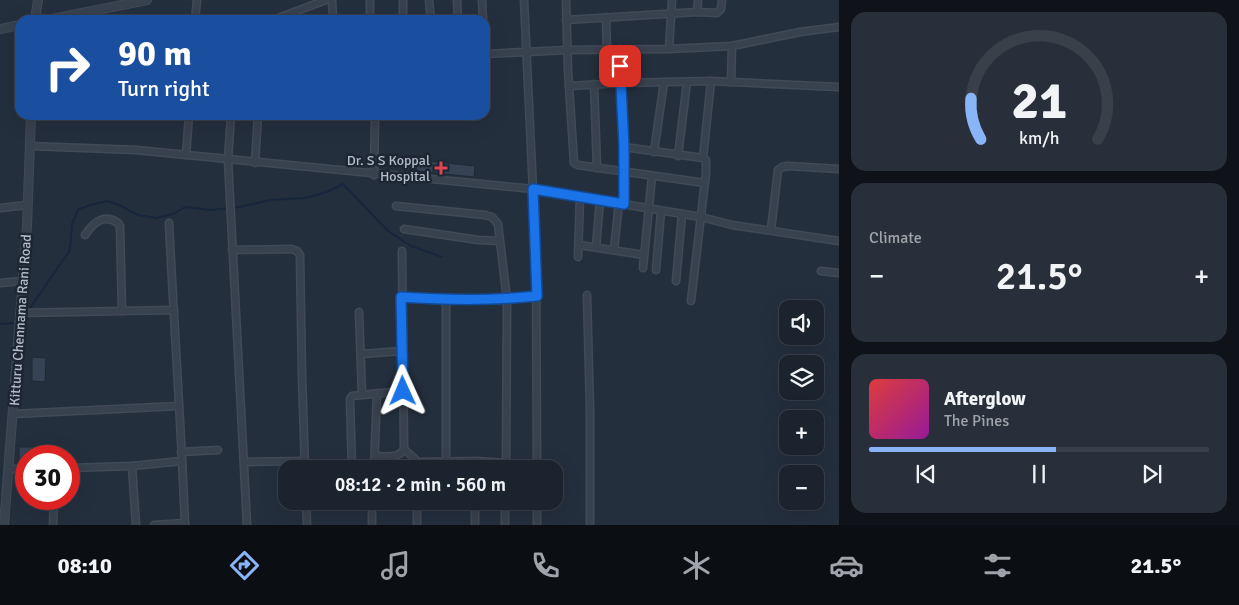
<!DOCTYPE html>
<meta charset="utf-8">
<style>
:root{--surface:#1b232e;--page:#282f3a;--text:#f1f3f6;--muted:#a0a4aa;--line:#39404a;--accent:#8ab4f8}
body{margin:0;font-family:Signika,sans-serif;background:var(--page);color:var(--text);height:100vh;display:flex;flex-direction:column;font-size:19px;white-space:nowrap}
*{box-sizing:border-box;margin:0}
p{font-size:16px;color:var(--muted)}
.icon{flex:none;width:28px;height:28px;fill:none;stroke:currentColor;stroke-width:2;stroke-linecap:round;stroke-linejoin:round}
.map{position:relative;flex:1;overflow:hidden}
.sheet{display:flex;flex-direction:column;gap:12px;padding:12px;background:#0f1319;width:400px}
.sheet>*{flex:none}
.guide{position:absolute;left:15px;top:15px;width:475px;height:105px;border-radius:15px;box-shadow:0 5px 20px #0002,0 0 0 1px var(--line);background:#1a4fa0;color:#fff;overflow:hidden}
.fabs{position:absolute;left:779px;top:300px;display:grid;gap:10px}
.fabs a{display:grid;place-items:center;width:45px;height:45px;border-radius:10px;background:var(--surface);box-shadow:0 5px 20px #0002,0 0 0 1px var(--line);font-size:25px}
.speed{position:absolute;left:15px;top:445px;display:flex;gap:10px;font-size:25px;font-weight:700;text-align:center}
.speed>*{display:grid;place-content:center;width:65px;height:65px;border-radius:50%;background:var(--surface);box-shadow:0 5px 20px #0002,0 0 0 1px var(--line);line-height:1}
.speed .limit{border:8px solid #d22;background:#fff;color:#111}
.pin{position:absolute;display:grid;place-items:center;width:42px;height:42px;color:#fff;margin:-21px;border-radius:10px;box-shadow:0 2px 8px #0006}
.me{position:absolute;width:55px;margin:-28px;rotate:359deg;stroke-linejoin:round;filter:drop-shadow(0 0 4px #0008)}
.turn{display:flex;align-items:center;gap:18px;height:105px;padding:0 20px;font-size:22px}
.turn .icon{width:65px;height:65px;stroke-width:2.5}
.turn b{display:block;font-size:35px;line-height:42px}
.big{font-size:38px;font-weight:600;line-height:1.1}
.sheet .widget{flex:1;display:flex;flex-direction:column;justify-content:center;gap:8px;min-width:0;padding:0 18px;border-radius:15px;background:var(--page)}
.sheet .dial{align-items:center;gap:0}
.dial svg{height:130px;overflow:visible;fill:none;stroke:var(--line);stroke-width:7;stroke-linecap:round;text-anchor:middle}
.dial text{fill:var(--text);stroke:none}
.song{display:flex;align-items:center;gap:15px}
.cover{width:60px;height:60px;border-radius:8px;background:linear-gradient(135deg,hsl(0 70% 55%),hsl(300 70% 35%))}
.played{height:5px;border-radius:2px;background:linear-gradient(90deg,var(--accent) 55%,var(--line) 55%)}
.keys{display:flex;justify-content:space-around;direction:ltr}
.heat{display:flex;justify-content:space-between;align-items:center;font-size:28px;direction:ltr}
.trip{position:absolute;left:278px;top:460px;width:285px;height:50px;border-radius:15px;background:var(--surface);box-shadow:0 5px 20px #0002,0 0 0 1px var(--line);font-weight:600;line-height:50px;text-align:center}
.menu{display:flex;height:80px;justify-content:space-around;align-items:center;background:#0b0e12;color:var(--muted)}
.menu .icon{width:35px;height:35px}
.menu .current{color:var(--accent)}
.menu b{font-size:22px;color:var(--text)}
main{display:flex;flex:1;min-height:0}
.map>svg:first-child{display:block}
</style>
<main>
<div class="map">
<svg width="839" height="525" viewBox="0 0 839 525">
<rect width="100%" height="100%" fill="#242f3e"/>
<g fill="none" stroke-linecap="round" stroke-linejoin="round">
<g stroke="#17263c" stroke-width="2">
<polyline points="30,308 70,250 72,224 78,210 90,205 107,201 117,204 138,215 156,218 173,214 185,207 211,210 240,207 270,200 305,198 327,192 343,184 388,231 411,246 442,257"/>
<polyline points="25,322 29,317"/>
<polyline points="0,324 13,323"/>
</g>
</g>
<g fill="#364354" stroke="#1f2835">
<polygon points="417,160 475,166 474,177 416,171"/>
<polygon points="32,357 46,358 45,382 32,381"/>
<polygon points="19,447 37,447 37,456 26,456 26,463 19,463"/>
</g>
<g fill="none" stroke-linecap="round" stroke-linejoin="round">
<g stroke="#414a57" stroke-width="9">
<g id="minor">
<polyline points="332,0 333,20"/>
<polyline points="370,0 370,20"/>
<polyline points="403,0 403,20"/>
<polyline points="429,0 431,20"/>
<polyline points="457,0 458,20"/>
<polyline points="482,0 483,20"/>
<polyline points="524,0 536,254 537,469"/>
<polyline points="566,0 568,70 574,163 578,165 705,183"/>
<polyline points="697,12 698,0"/>
<polyline points="606,18 607,50"/>
<polyline points="195,20 197,0"/>
<polyline points="273,20 326,0"/>
<polyline points="566,20 697,12 717,13 721,9 722,0"/>
<polyline points="619,49 624,147 623,204"/>
<polyline points="669,49 672,0"/>
<polyline points="485,54 567,50 669,49 732,46 800,32 839,27"/>
<polyline points="731,82 732,46"/>
<polyline points="594,84 597,168"/>
<polyline points="569,86 622,83 711,81 839,87"/>
<polyline points="231,115 228,160 247,525"/>
<polyline points="364,115 375,116"/>
<polyline points="30,146 136,150 533,189 701,217 732,225 839,241"/>
<polyline points="624,147 703,158 706,160 706,173 691,301"/>
<polyline points="654,152 664,82"/>
<polyline points="186,155 189,115"/>
<polyline points="678,156 687,82"/>
<polyline points="703,158 711,81"/>
<polyline points="255,163 258,115"/>
<polyline points="374,175 375,115"/>
<polyline points="396,206 485,215 492,217 498,224 507,300 506,469"/>
<polyline points="0,208 27,205"/>
<path d="M169 223C174 324 181 424 185 525"/>
<polyline points="404,229 478,240 499,241"/>
<polyline points="771,230 778,170 782,167 788,166 839,169"/>
<path d="M85 235C93 223 104 213 118 223L120 226 122 311"/>
<polyline points="579,245 644,255"/>
<polyline points="596,247 600,200"/>
<polyline points="232,250 292,249 297,251 300,255 302,376 305,469"/>
<polyline points="614,250 619,203"/>
<polyline points="578,257 580,197"/>
<polyline points="643,268 652,176"/>
<polyline points="656,270 661,211"/>
<polyline points="821,271 839,273"/>
<polyline points="676,281 682,214"/>
<polyline points="0,283 22,281"/>
<polyline points="587,295 590,410 590,525"/>
<path d="M401 297C446 300 491 302 537 297"/>
<polyline points="446,300 446,462"/>
<polyline points="359,312 362,394"/>
<polyline points="20,313 174,310"/>
<polyline points="361,354 402,351"/>
<polyline points="13,414 178,406"/>
<polyline points="404,449 415,459 417,469"/>
<polyline points="181,452 218,450"/>
<path d="M376 456C385 456 399 459 404 449L402 251"/>
<polyline points="244,462 305,461"/>
<polyline points="416,462 476,461 506,463"/>
<polyline points="352,464 375,464"/>
<polyline points="132,466 136,525"/>
<polyline points="69,468 132,466 182,461"/>
<polyline points="8,469 26,469"/>
<polyline points="352,469 350,399 352,396 403,391"/>
<polyline points="374,469 377,393"/>
<polyline points="306,501 307,525"/>
<polyline points="372,501 372,525"/>
<polyline points="417,501 417,525"/>
<polyline points="53,525 54,499"/>
<polyline points="154,525 185,523"/>
<polyline points="475,525 475,501"/>
<polyline points="505,525 505,501"/>
<polyline points="537,525 537,501"/>
</g>
</g>
<g stroke="#414a57" stroke-width="10">
<g id="tertiary">
<polyline points="35,20 38,0"/>
<polyline points="47,20 147,0"/>
<polyline points="0,29 20,25"/>
<polyline points="4,525 27,226 31,115"/>
</g>
</g>
<use href="#minor" stroke="#38414e" stroke-width="6"/>
<use href="#tertiary" stroke="#38414e" stroke-width="8"/>
</g>
<g fill="none" stroke-linecap="round" stroke-linejoin="round">
<g stroke="#114b97" stroke-width="12">
<path id="route" d="M403 391 401 297C446 300 491 301 537 296L533 189 624 204V147L620 66"/>
</g>
<use href="#route" stroke="#1a73e8" stroke-width="9"/>
</g>
<path fill="#e0444e" stroke="#1d2633" stroke-width="2" d="M438.5 160.5h5v5h5v5h-5v5h-5v-5h-5v-5h5z"/>
<g text-anchor="middle" stroke-width="5" stroke-linejoin="round" paint-order="stroke">
<g font-size="14" fill="#b4bcc9" stroke="#1d2633" text-anchor="end">
<text x="430" y="165">Dr. S S Koppal<tspan x="430" dy="16">Hospital</tspan></text>
</g>
<g font-size="14" fill="#b4bcc9" stroke="#1d2633">
<text transform="translate(20 320) rotate(-86)" y="5">Kitturu Chennama Rani Road</text>
</g>
</g>
</svg>
<div class="fabs">
<a><svg class="icon" aria-label="sound" viewBox="0 0 24 24"><path d="M4 9h4l5-4v14l-5-4H4zM17 9q2 3 0 6"/></svg></a>
<a><svg class="icon" aria-label="layers" viewBox="0 0 24 24"><path d="M12 4l9 5-9 5-9-5zM3 14l9 5 9-5"/></svg></a>
<a>+</a>
<a>−</a>
</div>
<div class="speed"><div class="limit">30</div></div>
<div class="pin" style="left:620px;top:66px;background:#d93025"><svg class="icon" aria-label="arrive" viewBox="0 0 24 24"><path d="M6 21V4h12l-3 4 3 4H6"/></svg></div>
<svg class="me" style="left:403px;top:391px" viewBox="-20 -20 40 40"><path d="M0-17L14 15 0 8-14 15z" fill="#1a73e8" stroke="#fff" stroke-width="4"/></svg>
<div class="trip">08:12 · 2 min · 560 m</div>
<div class="guide">
<div class="turn"><svg class="icon" aria-label="right" viewBox="0 0 24 24"><path d="M7 20v-9h11M14 6l5 5-5 5"/></svg><div><b>90 m</b>Turn right</div></div>
</div>
</div>
<section class="sheet">
<div class="widget dial"><svg viewBox="0 0 100 80">
<path d="M14 69A42 42 0 1 1 86 69"/>
<path d="M14 69A42 42 0 0 1 8 44" stroke="#8ab4f8"/>
<text x="50" y="56" font-size="32" font-weight="700">21</text>
<text x="50" y="72" font-size="11">km/h</text>
</svg></div>
<div class="widget"><p>Climate</p>
<div class="heat"><a>−</a><b class="big">21.5°</b><a>+</a></div>
</div>
<div class="widget">
<div class="song"><i class="cover"></i><div><b>Afterglow</b><p>The Pines</p></div></div>
<div class="played"></div>
<div class="keys"><svg class="icon" aria-label="previous" viewBox="0 0 24 24"><path d="M18 5L8 12l10 7zM5 5v14"/></svg><svg class="icon" aria-label="pause" viewBox="0 0 24 24"><path d="M8 5v14M16 5v14"/></svg><svg class="icon" aria-label="next" viewBox="0 0 24 24"><path d="M6 5l10 7-10 7zM19 5v14"/></svg></div>
</div>
</section>
</main>
<nav class="menu">
<b>08:10</b>
<svg class="icon current" aria-label="directions" viewBox="0 0 24 24"><path d="M12 3l9 9-9 9-9-9zM9 14v-3h6M13 9l2 2-2 2"/></svg>
<svg class="icon" aria-label="music" viewBox="0 0 24 24"><path d="M9 18V5l10-2v13"/><circle cx="6" cy="18" r="3"/><circle cx="16" cy="16" r="3"/></svg>
<svg class="icon" aria-label="phone" viewBox="0 0 24 24"><path d="M5 4h4l2 5-3 2q2 4 5 5l2-3 5 2v4C11 20 4 13 5 4z"/></svg>
<svg class="icon" aria-label="climate" viewBox="0 0 24 24"><path d="M12 3v18M4 7l16 10M4 17L20 7"/></svg>
<svg class="icon" aria-label="car" viewBox="0 0 24 24"><path d="M5 17H2v-5l4-1 3-4h7l3 4 3 1v5h-3M9 17h6M6 11h13"/><circle cx="7" cy="17" r="2"/><circle cx="17" cy="17" r="2"/></svg>
<svg class="icon" aria-label="filters" viewBox="0 0 24 24"><path d="M4 7h16M4 17h16"/><circle cx="9" cy="7" r="2"/><circle cx="15" cy="17" r="2"/></svg>
<b>21.5°</b>
</nav>
